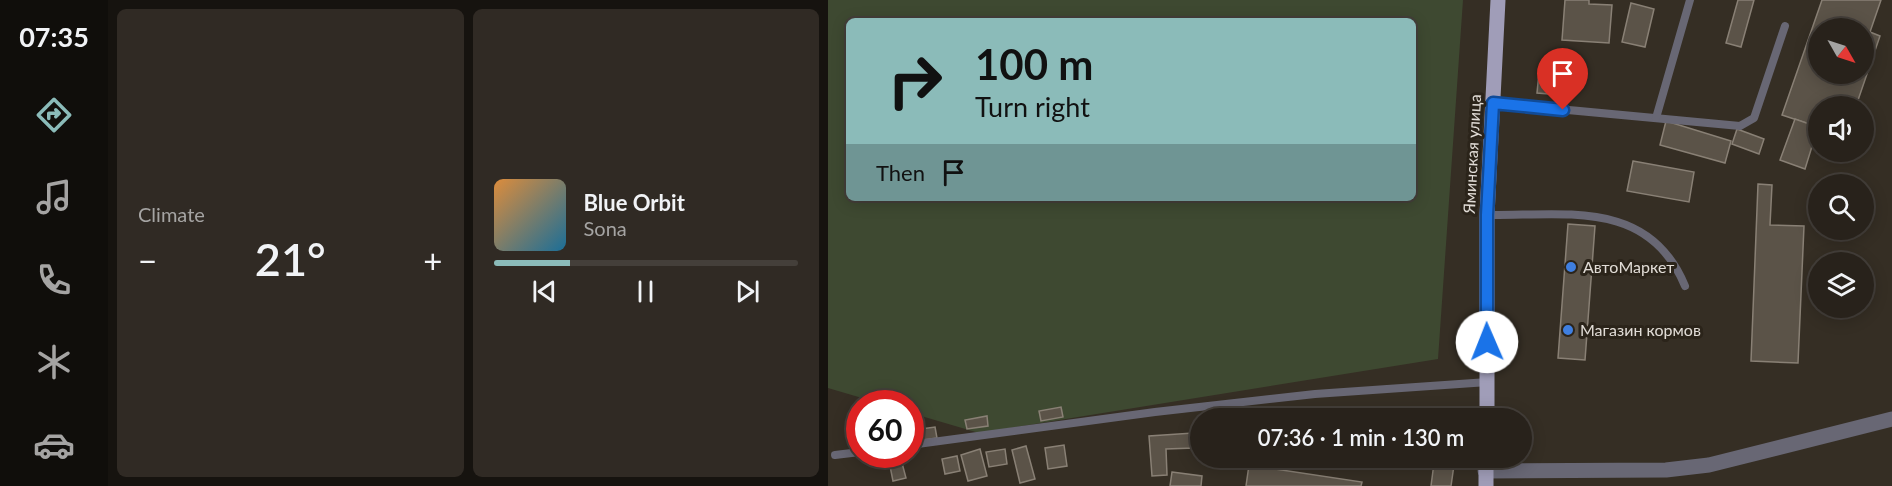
<!DOCTYPE html>
<meta charset="utf-8">
<style>
:root{--surface:#28221b;--page:#302a24;--text:#f1f3f6;--muted:#a5a4a3;--line:#443f3a;--accent:#8bbbb9}
body{margin:0;font-family:Lato,sans-serif;background:var(--page);color:var(--text);height:100vh;display:flex;flex-direction:column;font-size:22px;white-space:nowrap}
*{box-sizing:border-box;margin:0}
p{font-size:20px;color:var(--muted)}
.icon{flex:none;width:33px;height:33px;fill:none;stroke:currentColor;stroke-width:2;stroke-linecap:round;stroke-linejoin:round}
.map{position:relative;flex:1;overflow:hidden}
.panel{display:flex;flex-direction:column;gap:9px;padding:9px;background:#16130f;width:720px}
.panel>*{flex:none}
.guide{position:absolute;left:18px;top:18px;width:570px;height:183px;border-radius:9px;box-shadow:0 3px 15px #0003,0 0 0 2px var(--line);background:#8bbbb9;color:#111;overflow:hidden}
.needle{width:39px;rotate:129deg}
.buttons{position:absolute;left:980px;top:18px;display:grid;gap:12px}
.buttons a{display:grid;place-items:center;width:66px;height:66px;border-radius:50%;background:var(--surface);box-shadow:0 3px 15px #0003,0 0 0 2px var(--line);font-size:30px}
.speed{position:absolute;left:18px;top:390px;display:flex;gap:12px;font-size:30px;font-weight:700;text-align:center}
.speed>*{display:grid;place-content:center;width:78px;height:78px;border-radius:50%;background:var(--surface);box-shadow:0 3px 15px #0003,0 0 0 2px var(--line);line-height:1}
.speed .limit{border:9px solid #d22;background:#fff;color:#111}
.pin{position:absolute;display:grid;place-items:center;width:51px;height:51px;color:#fff;margin:-62px -26px;border-radius:50% 50% 50% 0;rotate:-45deg;box-shadow:0 0 6px #0007}
.pin .icon{rotate:45deg}
.me{position:absolute;width:66px;margin:-33px;rotate:359deg;stroke-linejoin:round;filter:drop-shadow(0 0 4px #0008)}
.turn{display:flex;align-items:center;gap:21px;height:126px;padding:0 30px;font-size:27px}
.turn .icon{width:78px;height:78px;stroke-width:2.5}
.turn b{display:block;font-size:42px;line-height:51px}
.then{display:flex;align-items:center;height:57px;padding:0 30px;background:#0003;gap:12px;font-size:22px}
.big{font-size:45px;font-weight:600;line-height:1.1}
.panel .widget{flex:1;display:flex;flex-direction:column;justify-content:center;gap:9px;min-width:0;padding:0 21px;border-radius:9px;background:var(--page)}
.song{display:flex;align-items:center;gap:18px}
.cover{width:72px;height:72px;border-radius:9px;background:linear-gradient(135deg,hsl(30 70% 55%),hsl(200 70% 35%))}
.played{height:6px;border-radius:3px;background:linear-gradient(90deg,var(--accent) 25%,var(--line) 25%)}
.keys{display:flex;justify-content:space-around;direction:ltr}
.heat{display:flex;justify-content:space-between;align-items:center;font-size:33px;direction:ltr}
.panel .tiles{flex:1;display:grid;gap:9px;grid-template-columns:repeat(2,1fr)}
.trip{position:absolute;left:362px;top:408px;width:342px;height:60px;border-radius:30px;background:var(--surface);box-shadow:0 3px 15px #0003,0 0 0 2px var(--line);font-weight:600;line-height:60px;text-align:center}
main{display:flex;flex:1;min-height:0}
.dock{display:flex;flex-direction:column;width:108px;justify-content:space-around;align-items:center;background:#100e0b;color:var(--muted)}
.dock .icon{width:42px;height:42px}
.dock .current{color:var(--accent)}
.dock b{font-size:27px;color:var(--text)}
.map>svg:first-child{display:block}
</style>
<main>
<nav class="dock">
<b>07:35</b>
<svg class="icon current" aria-label="directions" viewBox="0 0 24 24"><path d="M12 3l9 9-9 9-9-9zM9 14v-3h6M13 9l2 2-2 2"/></svg>
<svg class="icon" aria-label="music" viewBox="0 0 24 24"><path d="M9 18V5l10-2v13"/><circle cx="6" cy="18" r="3"/><circle cx="16" cy="16" r="3"/></svg>
<svg class="icon" aria-label="phone" viewBox="0 0 24 24"><path d="M5 4h4l2 5-3 2q2 4 5 5l2-3 5 2v4C11 20 4 13 5 4z"/></svg>
<svg class="icon" aria-label="climate" viewBox="0 0 24 24"><path d="M12 3v18M4 7l16 10M4 17L20 7"/></svg>
<svg class="icon" aria-label="car" viewBox="0 0 24 24"><path d="M5 17H2v-5l4-1 3-4h7l3 4 3 1v5h-3M9 17h6M6 11h13"/><circle cx="7" cy="17" r="2"/><circle cx="17" cy="17" r="2"/></svg>
</nav>
<section class="panel">
<div class="tiles">
<div class="widget"><p>Climate</p>
<div class="heat"><a>−</a><b class="big">21°</b><a>+</a></div>
</div>
<div class="widget">
<div class="song"><i class="cover"></i><div><b>Blue Orbit</b><p>Sona</p></div></div>
<div class="played"></div>
<div class="keys"><svg class="icon" aria-label="previous" viewBox="0 0 24 24"><path d="M18 5L8 12l10 7zM5 5v14"/></svg><svg class="icon" aria-label="pause" viewBox="0 0 24 24"><path d="M8 5v14M16 5v14"/></svg><svg class="icon" aria-label="next" viewBox="0 0 24 24"><path d="M6 5l10 7-10 7zM19 5v14"/></svg></div>
</div>
</div>
</section>
<div class="map">
<svg width="1064" height="486" viewBox="0 0 1064 486">
<rect width="100%" height="100%" fill="#352e24"/>
<path fill="#3e4931" fill-rule="evenodd" d="M0 0H635L610 359 151 433 83 413 82 404 51 403 0 388ZM21 21H585V198H21Z"/>
<g fill="#5b5348" stroke="#898075" stroke-width="1.5" fill-rule="evenodd">
<polygon points="737,0 761,0 761,4 784,5 781,43 734,40"/>
<polygon points="910,0 926,0 913,47 898,43"/>
<path d="M994 0H1053L1042 32 1052 36 1028 106H990V127L954 115ZM990 28H1035V74H990Z"/>
<polygon points="803,3 826,9 817,47 794,42"/>
<polygon points="711,72 748,74 746,96 709,93"/>
<polygon points="967,119 990,127 977,169 952,160"/>
<polygon points="838,121 903,141 897,163 832,145"/>
<polygon points="909,129 936,139 931,154 904,144"/>
<polygon points="805,161 866,172 861,202 799,191"/>
<polygon points="930,184 944,185 942,225 976,226 970,363 923,361"/>
<polygon points="740,224 767,226 757,360 730,358"/>
<polygon points="233,407 235,417 213,421 211,411"/>
<polygon points="458,415 490,418 457,418"/>
<polygon points="159,416 160,426 139,429 137,420"/>
<polygon points="107,427 109,438 88,441 86,430"/>
<polygon points="365,433 366,448 338,449 339,475 324,476 321,436"/>
<polygon points="236,445 239,466 220,469 217,448"/>
<polygon points="198,446 207,479 192,483 184,450"/>
<polygon points="152,449 159,476 140,481 133,455"/>
<polygon points="177,449 179,464 161,467 158,452"/>
<polygon points="129,456 132,471 117,474 114,459"/>
<polygon points="558,458 627,458 623,486 603,486 606,463"/>
<polygon points="74,463 78,478 65,481 62,466"/>
<polygon points="421,465 534,482 533,486 418,486"/>
<polygon points="344,472 374,476 373,486 342,486"/>
</g>
<g fill="none" stroke-linecap="round" stroke-linejoin="round">
<g stroke="#686774" stroke-width="8">
<polyline points="665,103 912,126 926,118 957,26"/>
<polyline points="828,118 862,0"/>
<path d="M659 215C736 216 821 198 857 286"/>
<polyline points="82,445 327,412 487,394 660,382"/>
<polyline points="7,455 32,452"/>
</g>
<polyline stroke="#686774" stroke-width="15" points="657,471 838,470 881,465 1064,419"/>
<g stroke="#a09db8" stroke-width="15">
<polyline points="659,418 659,215 670,0"/>
<polyline points="658,486 658,458"/>
</g>
</g>
<g fill="none" stroke-linecap="round" stroke-linejoin="round">
<g stroke="#114b97" stroke-width="15">
<polyline id="route" points="659,342 659,215 665,103 735,110"/>
</g>
<use href="#route" stroke="#1a73e8" stroke-width="10"/>
</g>
<g fill="#3f7fe0" stroke="#2b241a" stroke-width="2">
<circle cx="743" cy="267" r="6"/>
<circle cx="740" cy="330" r="6"/>
</g>
<g text-anchor="middle" stroke-width="6" stroke-linejoin="round" paint-order="stroke">
<g font-size="16" fill="#e1dcd6" stroke="#2b241a">
<text transform="translate(644 154) rotate(-87)" y="6">Яминская улица</text>
</g>
<g font-size="16" fill="#e1dcd6" stroke="#2b241a" text-anchor="start">
<text x="755" y="273">АвтоМаркет</text>
<text x="752" y="336">Магазин кормов</text>
</g>
</g>
</svg>
<div class="buttons">
<a><svg class="needle" viewBox="-14 -14 28 28"><path d="M0-13l5 13h-10z" fill="#e53935"/><path d="M0 13l5-13h-10z" fill="#a5a4a3"/></svg></a>
<a><svg class="icon" aria-label="sound" viewBox="0 0 24 24"><path d="M4 9h4l5-4v14l-5-4H4zM17 9q2 3 0 6"/></svg></a>
<a><svg class="icon" aria-label="search" viewBox="0 0 24 24"><circle cx="10" cy="10" r="6"/><path d="M15 15l6 6"/></svg></a>
<a><svg class="icon" aria-label="layers" viewBox="0 0 24 24"><path d="M12 4l9 5-9 5-9-5zM3 14l9 5 9-5"/></svg></a>
</div>
<div class="speed"><div class="limit">60</div></div>
<div class="pin" style="left:735px;top:110px;background:#d93025"><svg class="icon" aria-label="arrive" viewBox="0 0 24 24"><path d="M6 21V4h12l-3 4 3 4H6"/></svg></div>
<svg class="me" style="left:659px;top:342px" viewBox="-20 -20 40 40"><circle r="19" fill="#fff"/><path d="M0-13L10 11 0 6-10 11z" fill="#1a73e8"/></svg>
<div class="trip">07:36 · 1 min · 130 m</div>
<div class="guide">
<div class="turn"><svg class="icon" aria-label="right" viewBox="0 0 24 24"><path d="M7 20v-9h11M14 6l5 5-5 5"/></svg><div><b>100 m</b>Turn right</div></div>
<div class="then">Then<svg class="icon" aria-label="arrive" viewBox="0 0 24 24"><path d="M6 21V4h12l-3 4 3 4H6"/></svg></div>
</div>
</div>
</main>
